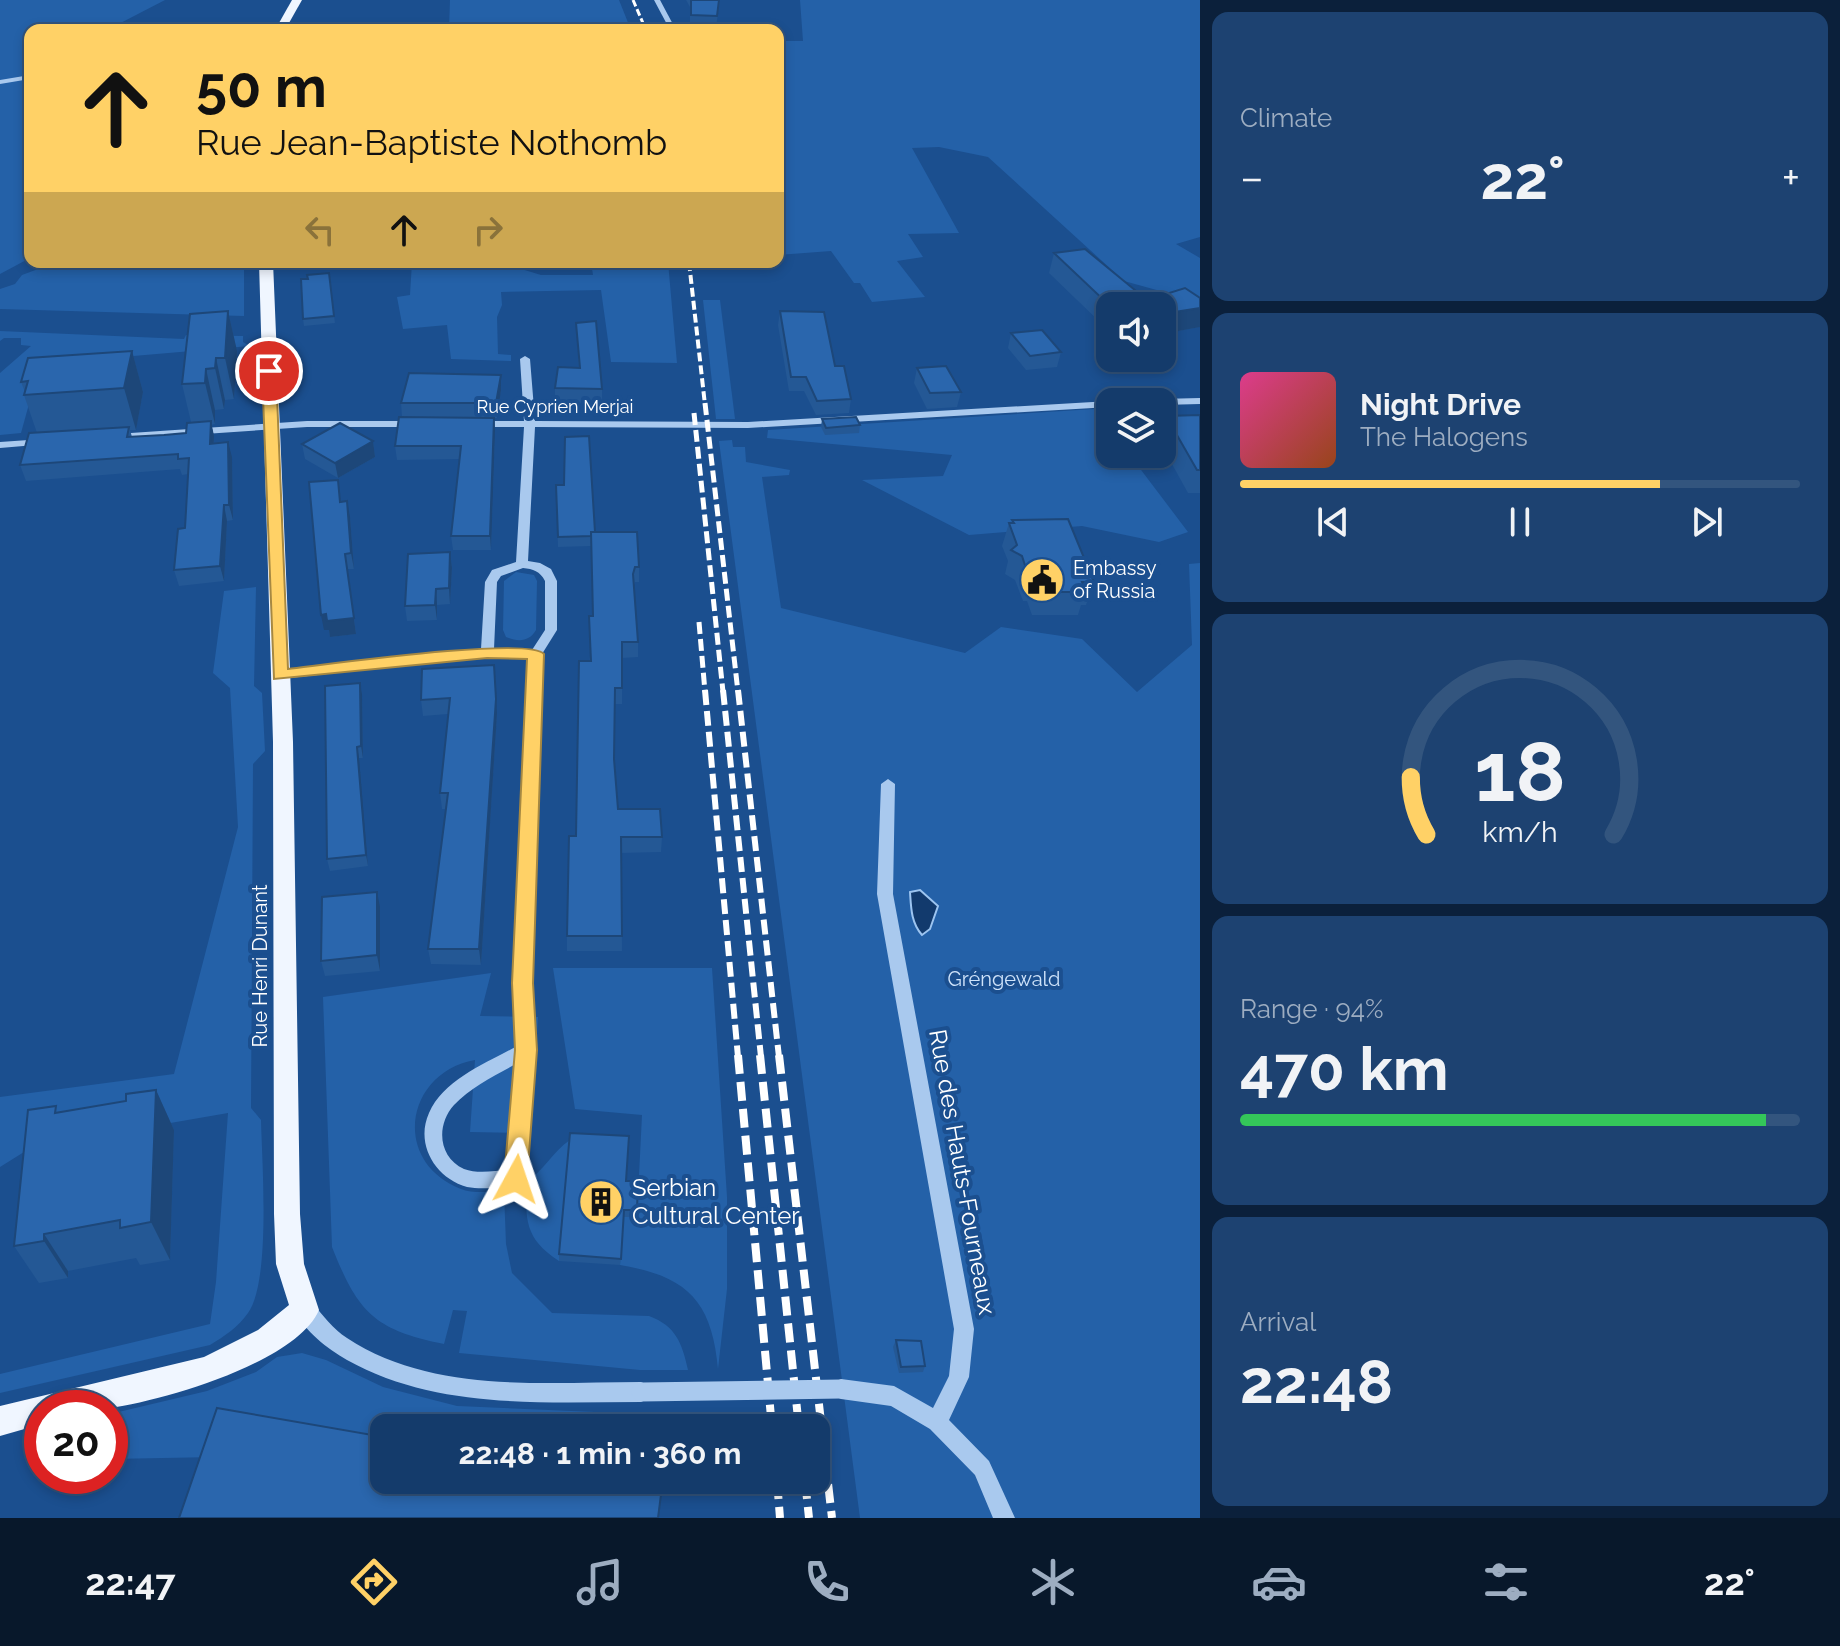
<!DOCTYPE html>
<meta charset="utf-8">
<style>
:root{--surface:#143b6b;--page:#1d4271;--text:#f1f3f6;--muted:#9dadc1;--line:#33557e;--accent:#ffd166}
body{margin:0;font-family:Raleway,sans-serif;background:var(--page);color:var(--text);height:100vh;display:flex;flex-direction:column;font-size:30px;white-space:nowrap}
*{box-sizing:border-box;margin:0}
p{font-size:26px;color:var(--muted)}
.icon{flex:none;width:44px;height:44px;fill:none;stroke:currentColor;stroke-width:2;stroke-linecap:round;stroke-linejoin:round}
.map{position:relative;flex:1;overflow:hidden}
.sheet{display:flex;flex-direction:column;gap:12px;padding:12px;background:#0b203b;width:640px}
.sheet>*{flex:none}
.top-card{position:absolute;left:24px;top:24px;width:760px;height:244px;border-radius:16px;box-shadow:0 4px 12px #0003,0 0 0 2px var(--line);background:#ffd166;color:#111;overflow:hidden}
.tools{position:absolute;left:1096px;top:292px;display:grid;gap:16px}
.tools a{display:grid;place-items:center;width:80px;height:80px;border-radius:16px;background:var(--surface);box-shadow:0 4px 12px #0003,0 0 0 2px var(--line);font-size:40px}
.speed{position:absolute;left:24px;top:1390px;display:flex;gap:16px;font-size:40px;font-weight:700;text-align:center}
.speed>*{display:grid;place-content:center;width:104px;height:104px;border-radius:50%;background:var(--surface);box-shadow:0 4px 12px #0003,0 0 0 2px var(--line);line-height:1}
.speed .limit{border:12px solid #d22;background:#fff;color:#111}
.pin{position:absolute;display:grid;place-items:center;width:68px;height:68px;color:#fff;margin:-34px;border:4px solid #fff;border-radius:50%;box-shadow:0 2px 8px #0007}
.me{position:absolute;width:88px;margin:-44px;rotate:5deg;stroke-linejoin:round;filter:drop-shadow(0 0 6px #0008)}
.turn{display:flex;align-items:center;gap:28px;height:168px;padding:0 40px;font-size:36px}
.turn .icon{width:104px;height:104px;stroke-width:2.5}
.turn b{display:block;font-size:56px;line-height:68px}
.lanes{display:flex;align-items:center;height:76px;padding:0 40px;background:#0003;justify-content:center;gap:40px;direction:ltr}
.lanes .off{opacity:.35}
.big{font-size:60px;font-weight:700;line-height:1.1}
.sheet .tile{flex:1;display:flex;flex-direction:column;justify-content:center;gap:12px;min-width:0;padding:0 28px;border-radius:16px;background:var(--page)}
.sheet .dial{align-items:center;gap:0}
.dial svg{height:208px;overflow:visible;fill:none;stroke:var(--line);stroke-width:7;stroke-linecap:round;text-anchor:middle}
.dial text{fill:var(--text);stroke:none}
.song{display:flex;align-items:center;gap:24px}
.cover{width:96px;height:96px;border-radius:12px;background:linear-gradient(135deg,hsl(330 70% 55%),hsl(20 70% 35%))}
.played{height:8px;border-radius:4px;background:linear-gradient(90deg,var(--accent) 75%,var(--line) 75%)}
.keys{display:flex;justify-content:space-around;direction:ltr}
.heat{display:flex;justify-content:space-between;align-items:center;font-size:44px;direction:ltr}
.charge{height:12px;border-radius:6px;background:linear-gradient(90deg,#34c759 94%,var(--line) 0)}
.trip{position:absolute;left:370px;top:1414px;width:460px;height:80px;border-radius:16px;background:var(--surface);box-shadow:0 4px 12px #0003,0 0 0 2px var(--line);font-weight:700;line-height:80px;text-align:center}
.menu{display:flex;height:128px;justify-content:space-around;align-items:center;background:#08182b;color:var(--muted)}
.menu .icon{width:56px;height:56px}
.menu .current{color:var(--accent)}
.menu b{font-size:36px;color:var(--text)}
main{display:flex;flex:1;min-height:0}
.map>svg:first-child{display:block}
</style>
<main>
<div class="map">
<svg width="1200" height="1518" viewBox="0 0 1200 1518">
<rect width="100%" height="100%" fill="#1b4f8f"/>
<g fill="#2461a8">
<polygon points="0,0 165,0 107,30 30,30 30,258 0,274"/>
<polygon points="450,0 619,0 631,30 449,30"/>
<polygon points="800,0 1200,0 1200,237 1176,244 1200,258 1200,302 1124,281 988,157 939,147 912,148 959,233 908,234 923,257 897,261 925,297 872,302 860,283 854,283 831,251 778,255 778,41 803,41"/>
<polygon points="57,262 244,262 244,316 0,309 0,289 15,284 22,275"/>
<polygon points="412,262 518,268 541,275 593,275 591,262 668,262 677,363 611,362 601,290 501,292 502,305 497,317 498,354 511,355 511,361 451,359 447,325 403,329 397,297 410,295"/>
<polygon points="703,300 720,300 735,419 716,419"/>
<polygon points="0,331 184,339 186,335 243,336 243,342 250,346 40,364 21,433 0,435 0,373 31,346 21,345 21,338 4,338 0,341"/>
<polygon points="1110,408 1110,454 1129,454 1188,532 1159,542 1082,526 969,535 862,480 943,476 952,455 767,438 768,430"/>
<polygon points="732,440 733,447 745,447 746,462 790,470 789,475 762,477 781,608 965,653 1001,627 1082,639 1137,692 1192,645 1189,564 1200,563 1200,1518 860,1518 719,441"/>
<path d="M516 572 534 575 537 581 536 630C529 642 518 642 506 637L503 630 504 581Z"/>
<path d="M256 587 254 686 262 693 265 751 253 764 251 1108 261 1120C262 1162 271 1281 248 1313 238 1327 225 1336 210 1345L0 1393V1374L210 1324 216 1282 228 1113 32 1147 0 1167V1097L174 1074 238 827 230 688 213 673 224 591Z"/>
<path d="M553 968H712L727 1197V1289L718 1369C712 1301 687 1276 620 1265L623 1217 637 1216 642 1115 575 1109Z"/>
<path d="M491 973 480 1016 538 1017 531 1133 470 1132 475 1060C406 1072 390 1161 461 1189 472 1194 491 1191 504 1192L506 1244 512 1273 552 1313 649 1316C676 1326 682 1343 688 1370H640L459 1353 467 1311 453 1310 444 1344C375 1330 358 1313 332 1247L323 997Z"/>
<path d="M570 1140 559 1261C524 1238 526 1220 526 1182 544 1171 553 1151 570 1140Z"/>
<polygon points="302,1353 326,1360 383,1387 457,1406 642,1414 641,1428 384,1428 384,1454 110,1459 110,1414 207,1391 256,1372 277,1357"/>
</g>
<path fill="#123a6d" stroke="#9cc4f0" stroke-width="2" d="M920 890 938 906 930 929 922 935C911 923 911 907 910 892Z"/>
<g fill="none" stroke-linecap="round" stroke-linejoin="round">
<g fill="#a9c9ee" fill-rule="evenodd">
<polygon points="654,0 660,0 676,30 670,30"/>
<polygon points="30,75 30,79 0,84 0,80"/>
<path d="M525 356 530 359 535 421 748 422 1110 401 1114 402H1110V407L748 428 535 427 528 561 540 563 551 569 557 581V630L542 654 531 983 534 1050 525 1179 522 1185C514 1188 506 1187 498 1188 488 1188 477 1189 467 1187 435 1178 415 1144 429 1113 444 1079 487 1063 517 1046L515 983 529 658 487 657 280 679 273 675 280 671 481 649 485 582 492 570 516 562 524 427H476L471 424 476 421H524L520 359ZM523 568C533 569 540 571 545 581V630L532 650 494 649 497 582 501 576ZM516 1064 508 1170C494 1171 477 1174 464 1169 438 1157 436 1125 454 1105 471 1087 495 1075 516 1064Z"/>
<polygon points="1200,398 1200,404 1162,405 1162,402 1155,402 1160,399"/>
<polygon points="307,421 415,421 420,424 415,427 307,427 116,440 111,437 116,434"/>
<polygon points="43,439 48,442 47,444 0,448 0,442"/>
<polygon points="888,779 895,784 893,894 974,1329 969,1377 949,1420 989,1461 1015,1518 993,1518 975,1475 930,1429 891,1406 841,1399 834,1396 831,1389 834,1382 841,1379 894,1386 933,1408 949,1376 954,1329 877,894 881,784"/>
<path d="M305 1300 312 1303C323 1315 333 1329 347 1338 432 1394 544 1382 641 1382L648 1385 651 1392 648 1399 641 1402C542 1402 437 1410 347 1360 328 1349 304 1331 295 1310L298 1303Z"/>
</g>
<g fill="#f0f6ff" fill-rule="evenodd">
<polygon points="292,0 302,0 285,30 275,30"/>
<path d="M259 262H273L293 742 300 1214 304 1264 319 1310C297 1362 163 1401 110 1408 88 1411 64 1408 42 1408V1424L0 1436V1406L204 1357 258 1330 289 1305 276 1264 274 1214 273 742Z"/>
</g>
<polyline stroke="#fff" stroke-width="3" stroke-dasharray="7 3" stroke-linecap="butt" points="633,0 646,30"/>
<polyline stroke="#fff" stroke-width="4" stroke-dasharray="9 4" stroke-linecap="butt" points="689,262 705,405"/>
<g stroke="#fff" stroke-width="5" stroke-dasharray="12 5" stroke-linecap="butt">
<polyline points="705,403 738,692"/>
<polyline points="694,413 723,692"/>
<polyline points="699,622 705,692"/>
</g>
<g stroke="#fff" stroke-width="6" stroke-dasharray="15 6" stroke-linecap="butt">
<polyline points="705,690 738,1057"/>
<polyline points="723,690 761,1057"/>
<polyline points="738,690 779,1057"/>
</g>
<g stroke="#fff" stroke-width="8" stroke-dasharray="19 8" stroke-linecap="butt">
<polyline points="738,1055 772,1428"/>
<polyline points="760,1055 799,1428"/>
<polyline points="779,1055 832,1518"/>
<polyline points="777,1480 780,1518"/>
<polyline points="805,1480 809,1518"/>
</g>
<polyline stroke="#a9c9ee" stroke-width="19" points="641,1392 841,1389"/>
</g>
<g fill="#245895">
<polygon points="686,0 720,0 716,27 690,26 690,7"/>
<polygon points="1054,253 1147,300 1200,298 1200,327 1162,334 1162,306 1110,306 1110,325 1104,326 1049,273"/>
<polygon points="329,273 335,323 304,326 303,319 308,279"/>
<polygon points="228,311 237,351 234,399 225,400 224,409 215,410 215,424 211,425 214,436 214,443 232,457 233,520 227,521 224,581 179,586 174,570 185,528 188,474 182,475 180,469 26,481 20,465 37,433 24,395 25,392 21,382 132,351 143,392 136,430 130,430 132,437 186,433 191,422 182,384"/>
<polygon points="780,311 835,366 851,399 849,413 816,415 804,391 789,391 778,325"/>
<polygon points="576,323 602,389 602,404 555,403 555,388 579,368"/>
<polygon points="1011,333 1061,352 1057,367 1026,370 1008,348"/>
<polygon points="917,368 961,392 957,407 927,409 914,383"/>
<polygon points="501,390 497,418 494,418 495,431 491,550 453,550 451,536 460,459 397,460 395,446 402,417 401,403"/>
<polygon points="1200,415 1200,493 1188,493 1162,446 1162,427 1166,416"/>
<polygon points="822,419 860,425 859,433 825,435 821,427"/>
<polygon points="373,441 375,457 338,478 305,459 302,444"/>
<polygon points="556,485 564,485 595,532 639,567 639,582 635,582 634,585 638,642 638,657 622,658 622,704 615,704 614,759 618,809 662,837 661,852 621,853 622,951 567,951 567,936 576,836 593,616 591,546 558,547"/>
<polygon points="341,502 350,517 354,569 348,569 356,634 330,637 329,630 324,630"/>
<polygon points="1012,520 1094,582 1086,605 1081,605 1078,615 1032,615 1027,601 1023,601 1015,580 1005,574 1008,561 1002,546 1009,523 1012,523"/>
<polygon points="450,552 452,568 450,604 437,605 437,620 407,621 405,606"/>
<polygon points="422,669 497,714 481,965 431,964 428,949 446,809 442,809 440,793 448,714 423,716 421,700"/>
<polygon points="360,683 362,694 363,758 359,758 368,866 330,871 327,859"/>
<polygon points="380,907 380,971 325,976 321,961"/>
<polygon points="156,1090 174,1130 170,1260 140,1265 136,1258 68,1271 68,1278 39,1283 14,1246 60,1112 126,1101"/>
<polygon points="626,1181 638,1181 637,1217 623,1217 620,1265 559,1261 559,1254"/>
<polygon points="896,1340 925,1366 923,1372 899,1373 893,1347"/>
</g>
<g fill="#1d4779">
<polygon points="1118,304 1118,306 1110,306 1110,325 1104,326 1110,306"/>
<polygon points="1200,308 1200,327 1162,334 1162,314"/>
<polygon points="228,311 237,351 234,399 225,358"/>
<polygon points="132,351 143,392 136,430 124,388"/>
<polygon points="216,358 225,400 224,409 215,368"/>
<polygon points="206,369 215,410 215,424 205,383"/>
<polygon points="501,375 501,390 497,418 496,403"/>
<polygon points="494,418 495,431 491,550 490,536"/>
<polygon points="211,421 214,436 213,459 210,444"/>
<polygon points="373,441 375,457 338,478 335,463"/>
<polygon points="228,442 232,457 233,520 229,505"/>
<polygon points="347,501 350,517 354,569 351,553"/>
<polygon points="224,505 227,521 224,581 220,566"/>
<polygon points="450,552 452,568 450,604 449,588"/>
<polygon points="345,554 356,634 330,637 329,630 324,630 321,615 326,614"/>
<polygon points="436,589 437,605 437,620 435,605"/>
<polygon points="494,665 497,714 481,965 479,949"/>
<polygon points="360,683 362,694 363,758 361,746"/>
<polygon points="357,747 359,758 368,866 366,855"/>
<polygon points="377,892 380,907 380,971 377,955"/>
<polygon points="156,1090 174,1130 170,1260 151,1222"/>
<polygon points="44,1234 68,1271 68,1278 44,1241"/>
</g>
<g fill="#2a66ad" stroke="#1d4779" stroke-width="2">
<polygon points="691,0 719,0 717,16 691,15"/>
<polygon points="145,24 184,24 180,30 141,30"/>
<polygon points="1085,249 1147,300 1185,288 1200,298 1200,308 1162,314 1162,306 1120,306 1118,304 1110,306 1054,253"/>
<polygon points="329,273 334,316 303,319 301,279 308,279 307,275"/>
<polygon points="228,311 225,358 216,358 215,368 206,369 205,383 182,384 190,314"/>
<polygon points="780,311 824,312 835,366 844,366 851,399 817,401 806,377 791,377"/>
<polygon points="596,321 602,389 555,388 558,367 580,368 576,323"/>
<polygon points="1042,330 1061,352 1030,356 1011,333"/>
<polygon points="132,351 124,388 24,395 28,381 21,382 28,358"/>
<polygon points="946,366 961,392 930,393 917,368"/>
<polygon points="409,373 501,375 496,403 401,403"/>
<polygon points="1200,415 1200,470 1197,470 1166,416"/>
<polygon points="399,417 494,418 490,536 451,536 461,446 395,446"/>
<polygon points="856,417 860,425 826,428 822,419"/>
<polygon points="211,421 210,444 228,442 229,505 224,505 220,566 174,570 178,529 185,528 189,458 178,459 178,454 20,465 29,433 129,427 127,437 164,435 186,433 187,423"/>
<polygon points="340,423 373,441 335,463 302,444"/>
<polygon points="589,436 595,532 591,532 591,536 558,537 556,485 564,485 565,437"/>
<polygon points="338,480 340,502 347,501 351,553 345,554 354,618 327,621 326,614 321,615 309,482"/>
<polygon points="1068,519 1094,582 1082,582 1086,592 1039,592 1034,578 1029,578 1022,556 1011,550 1017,545 1009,523 1014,523 1012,520"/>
<polygon points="591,532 637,532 639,567 635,567 633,574 638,642 622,642 622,688 615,688 614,759 618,809 660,809 662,837 621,837 622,936 567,936 569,836 576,836 579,661 591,661 589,616 593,616"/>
<polygon points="450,552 449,588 436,589 435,605 405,606 408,554"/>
<polygon points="494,665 496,699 479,949 428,949 448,793 440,793 450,698 421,700 422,669"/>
<polygon points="360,683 361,746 357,747 366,855 327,859 325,686"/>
<polygon points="377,892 377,955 321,961 322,897"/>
<polygon points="156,1090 151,1222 120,1228 120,1220 44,1234 44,1241 14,1246 28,1110 56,1106 55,1113 126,1101 126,1094"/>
<polygon points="570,1133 629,1136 626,1181 638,1181 637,1210 624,1210 621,1259 559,1254"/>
<polygon points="896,1340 921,1341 925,1366 901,1367"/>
<polygon points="217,1408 384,1437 384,1480 623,1480 662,1487 658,1518 179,1518"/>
</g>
<path fill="#ffd166" stroke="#a68842" stroke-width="2" d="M269 367 276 371 288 669C324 665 528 636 544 654L533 983 537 1050 527 1179 524 1187 516 1190 507 1187 504 1179 515 1050 512 983 527 659 487 658 274 679 262 371Z"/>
<defs>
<g id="civic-disc" transform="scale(2.3)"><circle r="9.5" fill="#ffd166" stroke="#1b4f8f"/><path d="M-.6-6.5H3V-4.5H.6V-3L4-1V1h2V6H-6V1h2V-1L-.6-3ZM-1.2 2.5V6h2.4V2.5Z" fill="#111"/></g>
<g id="building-disc" transform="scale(2.3)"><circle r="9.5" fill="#ffd166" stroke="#1b4f8f"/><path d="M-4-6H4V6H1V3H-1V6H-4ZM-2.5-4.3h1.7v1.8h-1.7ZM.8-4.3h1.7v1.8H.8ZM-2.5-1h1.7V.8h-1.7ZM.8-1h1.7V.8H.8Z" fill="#111"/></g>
</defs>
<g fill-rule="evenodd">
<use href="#civic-disc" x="1042" y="580"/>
<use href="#building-disc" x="601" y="1202"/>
</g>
<g text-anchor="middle" stroke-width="8" stroke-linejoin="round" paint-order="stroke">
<g font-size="18" fill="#fff" stroke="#1b4f8f">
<text x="555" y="413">Rue Cyprien Merjai</text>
</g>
<g font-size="20" fill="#fff" stroke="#1b4f8f" text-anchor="start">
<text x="1073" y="575">Embassy<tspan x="1073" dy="23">of Russia</tspan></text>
</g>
<g font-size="20" fill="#fff" stroke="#1b4f8f">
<text transform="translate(260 966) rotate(-90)" y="7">Rue Henri Dunant</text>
</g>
<g font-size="20" fill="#cfe3fa" stroke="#1b4f8f">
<text x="1004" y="986">Gréngewald</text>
</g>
<g font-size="24" fill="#fff" stroke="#1b4f8f">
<text transform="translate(962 1172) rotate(80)" y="8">Rue des Hauts-Fourneaux</text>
</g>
<g font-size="24" fill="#fff" stroke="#1b4f8f" text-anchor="start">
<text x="632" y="1196">Serbian<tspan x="632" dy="28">Cultural Center</tspan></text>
</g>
</g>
</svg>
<div class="tools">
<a><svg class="icon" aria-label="sound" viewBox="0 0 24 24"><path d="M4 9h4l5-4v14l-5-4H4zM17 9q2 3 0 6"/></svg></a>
<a><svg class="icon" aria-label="layers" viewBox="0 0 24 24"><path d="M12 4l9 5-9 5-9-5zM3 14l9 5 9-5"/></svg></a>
</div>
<div class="speed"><div class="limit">20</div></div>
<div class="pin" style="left:269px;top:371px;background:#d93025"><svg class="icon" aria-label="arrive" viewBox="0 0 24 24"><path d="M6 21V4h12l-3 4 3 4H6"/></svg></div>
<svg class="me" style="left:516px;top:1179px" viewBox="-20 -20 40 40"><path d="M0-17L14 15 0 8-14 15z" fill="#ffd166" stroke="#fff" stroke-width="4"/></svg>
<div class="trip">22:48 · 1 min · 360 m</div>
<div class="top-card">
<div class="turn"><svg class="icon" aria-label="ahead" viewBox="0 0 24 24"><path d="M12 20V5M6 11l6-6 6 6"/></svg><div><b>50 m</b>Rue Jean-Baptiste Nothomb</div></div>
<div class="lanes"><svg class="icon off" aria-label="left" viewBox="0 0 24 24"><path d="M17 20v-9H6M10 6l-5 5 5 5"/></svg><svg class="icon" aria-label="ahead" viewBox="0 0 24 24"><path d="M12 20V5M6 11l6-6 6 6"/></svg><svg class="icon off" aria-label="right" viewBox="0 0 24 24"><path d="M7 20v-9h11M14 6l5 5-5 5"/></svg></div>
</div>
</div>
<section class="sheet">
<div class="tile"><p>Climate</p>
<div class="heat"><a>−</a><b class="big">22°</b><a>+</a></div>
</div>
<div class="tile">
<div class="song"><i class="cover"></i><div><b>Night Drive</b><p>The Halogens</p></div></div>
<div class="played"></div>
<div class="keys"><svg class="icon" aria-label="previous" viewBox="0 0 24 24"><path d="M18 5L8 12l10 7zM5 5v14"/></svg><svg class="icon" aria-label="pause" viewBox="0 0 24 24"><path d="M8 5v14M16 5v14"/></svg><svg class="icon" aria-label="next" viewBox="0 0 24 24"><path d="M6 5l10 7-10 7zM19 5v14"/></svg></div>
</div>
<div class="tile dial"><svg viewBox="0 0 100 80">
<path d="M14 69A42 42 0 1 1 86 69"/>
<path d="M14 69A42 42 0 0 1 8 47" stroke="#ffd166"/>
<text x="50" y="56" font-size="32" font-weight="700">18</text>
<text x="50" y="72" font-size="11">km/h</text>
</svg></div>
<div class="tile"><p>Range · 94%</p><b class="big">470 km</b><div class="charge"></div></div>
<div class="tile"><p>Arrival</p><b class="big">22:48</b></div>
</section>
</main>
<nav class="menu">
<b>22:47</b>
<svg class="icon current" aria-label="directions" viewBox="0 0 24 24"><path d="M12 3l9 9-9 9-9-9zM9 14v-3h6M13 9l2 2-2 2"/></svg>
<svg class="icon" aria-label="music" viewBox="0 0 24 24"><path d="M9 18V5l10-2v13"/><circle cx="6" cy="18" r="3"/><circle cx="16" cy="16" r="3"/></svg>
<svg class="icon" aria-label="phone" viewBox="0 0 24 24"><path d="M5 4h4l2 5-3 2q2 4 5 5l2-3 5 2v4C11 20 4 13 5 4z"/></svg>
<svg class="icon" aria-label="climate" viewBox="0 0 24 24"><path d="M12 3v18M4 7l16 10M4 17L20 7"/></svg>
<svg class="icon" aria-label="car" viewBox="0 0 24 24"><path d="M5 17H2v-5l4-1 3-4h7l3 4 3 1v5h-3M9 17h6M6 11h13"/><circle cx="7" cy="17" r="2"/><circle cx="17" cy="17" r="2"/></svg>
<svg class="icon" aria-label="filters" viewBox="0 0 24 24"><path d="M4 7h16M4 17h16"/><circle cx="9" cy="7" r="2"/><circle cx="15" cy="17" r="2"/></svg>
<b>22°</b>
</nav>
